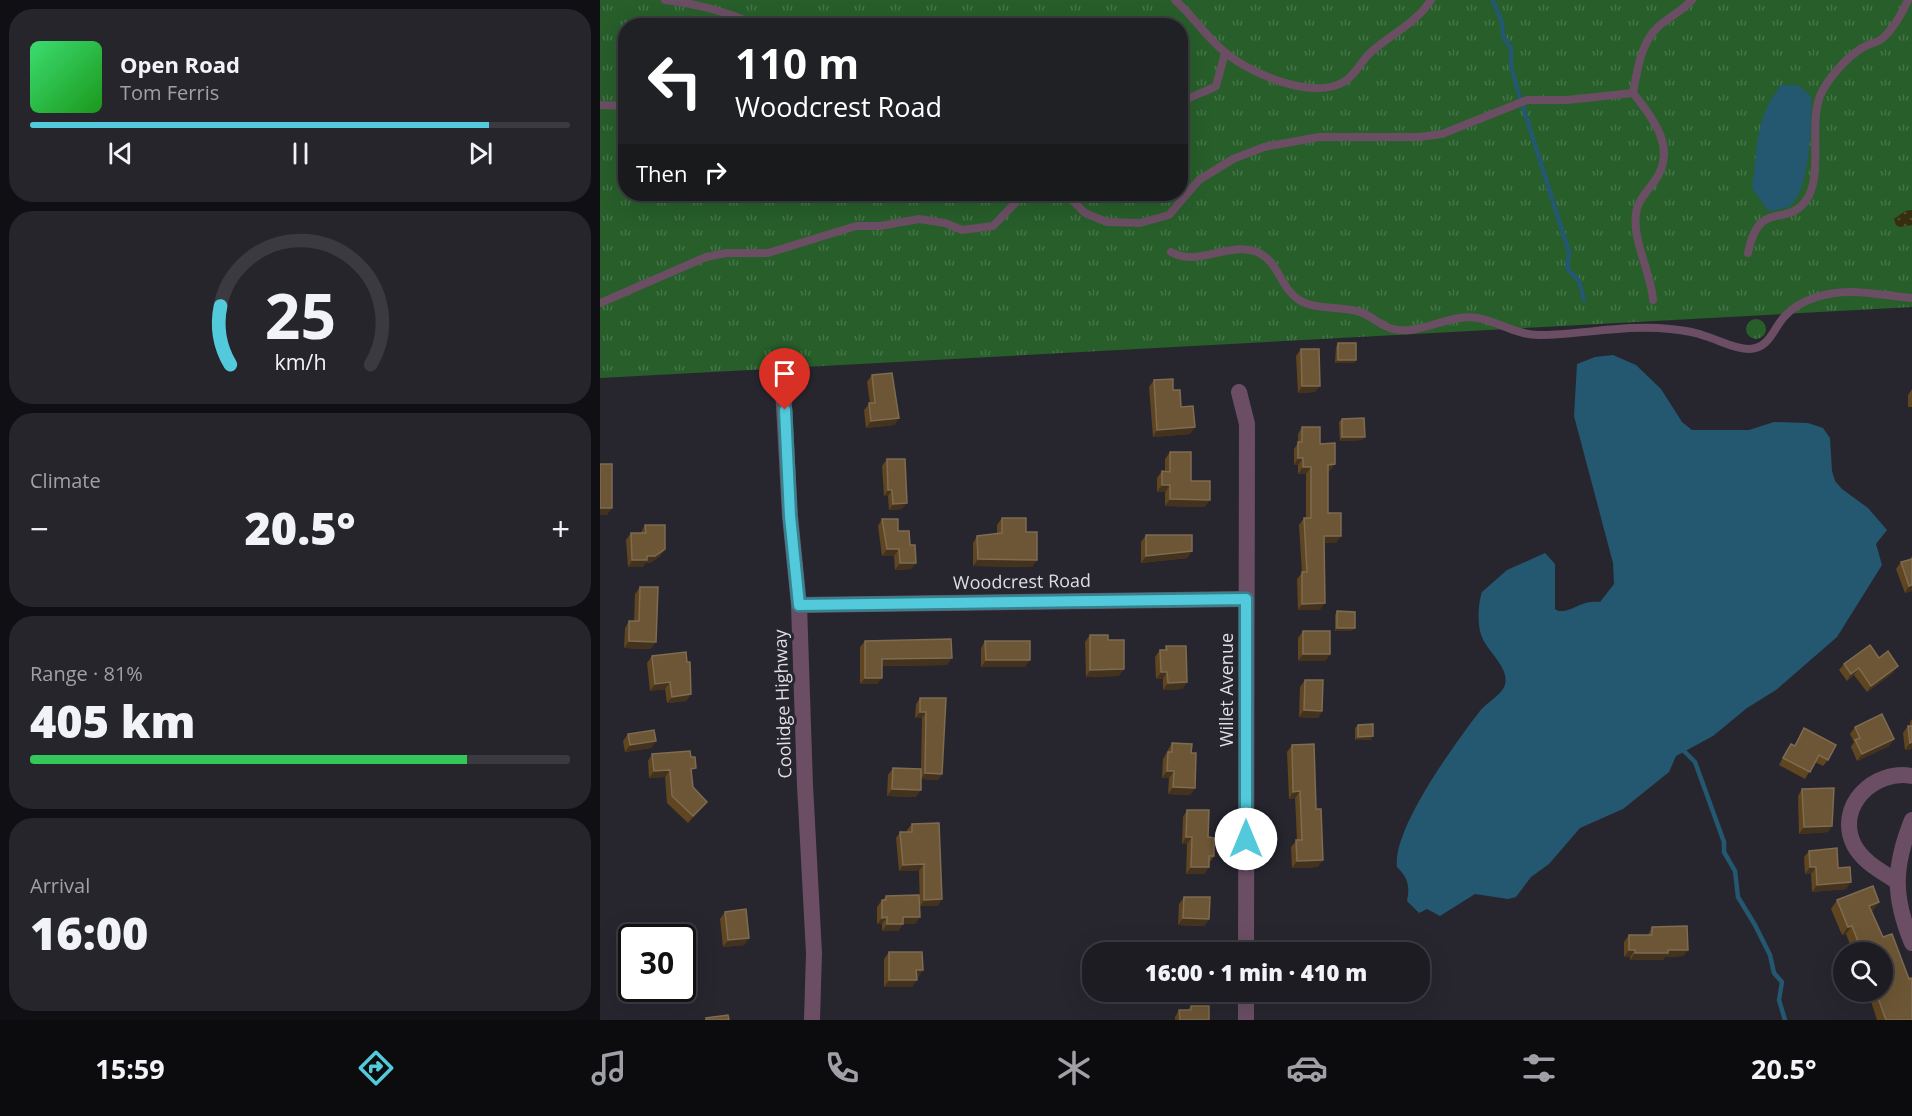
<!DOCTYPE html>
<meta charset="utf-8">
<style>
:root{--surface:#1d1c23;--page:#25252b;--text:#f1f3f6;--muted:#a0a1a6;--line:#3b3a41;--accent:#53cadc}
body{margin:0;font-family:"Open Sans",sans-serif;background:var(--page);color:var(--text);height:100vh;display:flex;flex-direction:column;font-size:22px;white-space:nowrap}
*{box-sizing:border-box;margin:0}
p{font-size:20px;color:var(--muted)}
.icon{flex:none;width:33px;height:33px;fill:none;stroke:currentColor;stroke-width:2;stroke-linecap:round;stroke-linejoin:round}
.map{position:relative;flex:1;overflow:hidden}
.panel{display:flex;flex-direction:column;gap:9px;padding:9px;background:#100f13;width:600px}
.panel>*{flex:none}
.top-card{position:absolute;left:18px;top:18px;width:570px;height:183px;border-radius:24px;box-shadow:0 6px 24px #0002,0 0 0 2px var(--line);background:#202124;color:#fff;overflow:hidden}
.fabs{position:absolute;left:1233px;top:942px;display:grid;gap:12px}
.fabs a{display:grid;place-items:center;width:60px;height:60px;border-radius:50%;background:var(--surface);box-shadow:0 6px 24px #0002,0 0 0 2px var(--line);font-size:30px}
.speed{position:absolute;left:18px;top:924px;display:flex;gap:12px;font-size:30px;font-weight:700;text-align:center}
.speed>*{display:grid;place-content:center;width:78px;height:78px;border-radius:50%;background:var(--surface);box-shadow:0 6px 24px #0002,0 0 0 2px var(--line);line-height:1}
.speed .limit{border:3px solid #111;border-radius:9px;background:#fff;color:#111}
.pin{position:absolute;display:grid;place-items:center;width:51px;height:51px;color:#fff;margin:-62px -26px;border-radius:50% 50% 50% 0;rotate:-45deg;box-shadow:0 0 6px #0007}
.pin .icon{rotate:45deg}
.me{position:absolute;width:66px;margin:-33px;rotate:0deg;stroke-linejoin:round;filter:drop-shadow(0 0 4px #0008)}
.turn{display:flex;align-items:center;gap:21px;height:126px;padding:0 18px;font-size:27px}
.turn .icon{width:78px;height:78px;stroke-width:2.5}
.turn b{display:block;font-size:42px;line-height:51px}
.then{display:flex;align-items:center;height:57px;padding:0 18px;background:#0003;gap:12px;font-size:22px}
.big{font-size:45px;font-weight:800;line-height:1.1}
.panel .widget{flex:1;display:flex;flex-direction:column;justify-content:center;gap:9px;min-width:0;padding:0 21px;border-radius:24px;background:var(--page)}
.panel .dial{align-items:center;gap:0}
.dial svg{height:156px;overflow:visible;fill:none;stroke:var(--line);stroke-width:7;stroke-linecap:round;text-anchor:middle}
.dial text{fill:var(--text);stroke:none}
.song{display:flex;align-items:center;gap:18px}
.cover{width:72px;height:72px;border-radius:9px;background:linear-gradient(135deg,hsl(140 70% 55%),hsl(120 70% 35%))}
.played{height:6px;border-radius:3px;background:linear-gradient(90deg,var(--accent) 85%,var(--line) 85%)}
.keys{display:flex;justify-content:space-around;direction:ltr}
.heat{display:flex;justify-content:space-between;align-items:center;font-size:33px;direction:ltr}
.charge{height:9px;border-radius:4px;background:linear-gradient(90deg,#34c759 81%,var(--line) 0)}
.trip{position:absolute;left:482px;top:942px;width:348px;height:60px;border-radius:24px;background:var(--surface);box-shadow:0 6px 24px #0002,0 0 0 2px var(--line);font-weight:800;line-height:60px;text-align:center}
.dock{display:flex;height:96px;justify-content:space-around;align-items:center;background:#0c0b0e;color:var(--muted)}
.dock .icon{width:42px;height:42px}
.dock .selected{color:var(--accent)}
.dock b{font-size:27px;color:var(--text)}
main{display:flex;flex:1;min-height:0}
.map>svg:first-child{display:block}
</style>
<main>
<section class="panel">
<div class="widget">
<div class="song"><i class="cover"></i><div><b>Open Road</b><p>Tom Ferris</p></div></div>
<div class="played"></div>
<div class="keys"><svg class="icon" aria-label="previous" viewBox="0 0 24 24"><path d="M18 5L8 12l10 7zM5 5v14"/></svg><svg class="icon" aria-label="pause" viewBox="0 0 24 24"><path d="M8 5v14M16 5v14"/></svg><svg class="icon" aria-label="next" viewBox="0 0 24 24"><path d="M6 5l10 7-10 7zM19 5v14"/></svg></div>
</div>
<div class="widget dial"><svg viewBox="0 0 100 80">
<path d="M14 69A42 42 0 1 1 86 69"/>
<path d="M14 69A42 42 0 0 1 9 39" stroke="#53cadc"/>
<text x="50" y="56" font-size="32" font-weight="700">25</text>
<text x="50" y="72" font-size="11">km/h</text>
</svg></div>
<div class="widget"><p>Climate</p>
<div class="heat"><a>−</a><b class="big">20.5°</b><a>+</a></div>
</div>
<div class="widget"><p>Range · 81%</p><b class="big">405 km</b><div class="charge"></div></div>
<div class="widget"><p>Arrival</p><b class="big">16:00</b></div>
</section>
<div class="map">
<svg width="1312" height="1020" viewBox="0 0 1312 1020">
<defs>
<pattern id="grass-tufts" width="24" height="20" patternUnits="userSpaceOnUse" patternTransform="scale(1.5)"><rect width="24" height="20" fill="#275e2a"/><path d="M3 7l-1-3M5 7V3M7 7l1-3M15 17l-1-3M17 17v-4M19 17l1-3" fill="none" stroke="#467549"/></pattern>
<pattern id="sand-dots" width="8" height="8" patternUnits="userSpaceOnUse" patternTransform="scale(1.5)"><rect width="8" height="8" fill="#372e0e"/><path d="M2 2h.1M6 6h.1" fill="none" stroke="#544c31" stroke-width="1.8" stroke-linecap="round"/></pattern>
</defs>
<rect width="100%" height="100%" fill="#27262f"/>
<g fill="url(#grass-tufts)" fill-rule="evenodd">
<path d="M0 0H1312V307L0 378ZM26 26H580V194H26Z"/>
<circle cx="1156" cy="329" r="10"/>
</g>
<polygon fill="url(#sand-dots)" points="1312,210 1312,225 1300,227 1296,225 1294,219 1305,211"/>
<g fill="#235870">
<path d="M1181 85H1198L1211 96C1212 120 1210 183 1194 202 1188 210 1177 209 1168 211L1152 188C1158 149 1154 118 1181 85Z"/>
<path d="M1013 355 1036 365 1061 389 1082 422 1092 430H1149L1174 422 1208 423 1223 428 1230 438 1232 471 1235 481 1242 489 1268 508 1287 530 1276 544 1282 565 1237 637 1176 690 1147 708 1113 736 1076 756 1069 772 1023 809 980 828 949 864 931 877 916 897 908 899 875 894 840 916 827 909 819 913 807 901C810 886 808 878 797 867 792 829 856 742 880 711 886 703 897 698 903 689 914 671 888 653 882 637 877 626 878 603 882 592L907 570 945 553 955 564V609L958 611C975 612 979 600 1000 602L1014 584 1013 563 974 416 977 364 995 357Z"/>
</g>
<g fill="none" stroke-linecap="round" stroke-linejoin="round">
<g stroke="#235870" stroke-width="4.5">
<polyline points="893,0 902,23 903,36 911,48 911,66 918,91 969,252 967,268 979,281 984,300"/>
<polyline points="1084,751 1095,762 1124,842 1124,852 1135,871 1138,897 1155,925 1170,955 1174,973 1182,982 1179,1000 1185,1020"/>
</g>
<g stroke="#6b4e64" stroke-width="8">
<path d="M65 0C97 4 129 12 158 26"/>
<path d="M575 0C593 16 608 39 626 53 651 74 714 101 745 81 756 74 760 63 769 54 789 35 816 24 831 0"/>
<path d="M580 104C591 95 604 93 616 86L625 53"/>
<polyline points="0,105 26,106"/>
<polyline points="452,194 472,200 485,213 507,222 540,223 569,215 599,180 633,159 664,147 719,137 819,137 842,134 927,100 967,100 1033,93"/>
<path d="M571 252C599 267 625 243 654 251 679 259 679 287 699 300 716 310 738 306 757 311 770 314 780 326 793 329 819 336 849 313 878 318 899 322 917 335 939 335 982 335 1026 324 1070 329 1081 330 1095 332 1105 336 1119 340 1134 349 1149 349 1169 349 1173 329 1184 317 1192 308 1202 302 1214 298 1247 286 1278 295 1312 298"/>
<path d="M1148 253C1159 199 1184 227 1204 203 1225 179 1208 127 1220 96 1227 79 1247 57 1262 48 1268 44 1277 43 1283 38 1293 29 1302 13 1308 0"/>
<path d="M1053 300C1051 273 1032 239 1036 214 1037 202 1047 191 1054 182 1078 150 1054 119 1033 93 1037 71 1041 42 1058 27 1069 17 1082 11 1092 0"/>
<polyline points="0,303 106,257 126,253 168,253 256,226 280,226 319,219 345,223 362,230 393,226 420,198 444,194"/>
</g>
<g stroke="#6b4e64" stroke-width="16">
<polyline points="183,388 190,516 199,605 205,785 214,953 212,1020"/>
<polyline points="639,392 647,424 646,952"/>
<polyline points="199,605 646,599"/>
<path d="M1312 820C1293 867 1293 897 1312 943"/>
<path d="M1296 881C1281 871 1263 862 1254 845 1235 806 1274 769 1312 776"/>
<polyline points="646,1020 646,992"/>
</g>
</g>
<g fill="#5f4520">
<polygon points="738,343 756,360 754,363 735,363 736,347"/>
<polygon points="701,349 715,392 698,393 696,356"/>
<polygon points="272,375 299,418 294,425 266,428 264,410 270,403 267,382"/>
<polygon points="554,380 573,390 581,407 590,434 553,437 549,387"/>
<polygon points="1312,389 1312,407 1308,407 1308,395"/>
<polygon points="742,419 762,440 740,441 739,422"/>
<polygon points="702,427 720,444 730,471 728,471 728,513 736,543 724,543 720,610 698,610 697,579 702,573 699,525 704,518 706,518 706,474 698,474 698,465 694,465 694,449 698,443 698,434"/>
<polygon points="570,452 591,481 605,507 565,506 565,492 557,492 557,478 562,471 565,471 565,459"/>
<polygon points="287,459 302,509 289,510 288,496 284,496 282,466"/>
<polygon points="402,518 426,532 437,560 432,567 373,566 373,543 377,536 397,533 397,525"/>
<polygon points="282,519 298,531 310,545 316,563 311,569 295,570 294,556 282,556 278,526"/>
<polygon points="45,525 65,549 60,556 50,563 45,563 43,567 28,567 26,540 31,533 41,533"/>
<polygon points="546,535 592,551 587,558 541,563 541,542"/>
<polygon points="1312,556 1312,591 1305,593 1296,569 1301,562 1310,559"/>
<polygon points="40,587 51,649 24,648 25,628 29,621 34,621 35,594"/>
<polygon points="737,611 752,631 735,631 735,615"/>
<polygon points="703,631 730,654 725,661 698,661 698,638"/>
<polygon points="490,635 508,640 519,676 486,677 485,642"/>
<polygon points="265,641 347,665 282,666 277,684 260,684 260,647"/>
<polygon points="385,641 425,667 381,667 381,648"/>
<polygon points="566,646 587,682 582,689 563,690 563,679 556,679 555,657 560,650 564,650"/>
<polygon points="52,656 91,694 86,701 67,703 65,689 50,691 47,663"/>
<polygon points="1279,658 1293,673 1267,692 1254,675 1247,681 1239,670 1244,664"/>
<polygon points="705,680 722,711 718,718 699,717 700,687"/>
<polygon points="320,698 346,698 338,780 321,779 316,797 287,796 288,775 293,768 321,769 322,718 315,718 316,704"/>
<polygon points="1312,719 1312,749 1305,750 1303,733 1308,726 1310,726 1310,722"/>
<polygon points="758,725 771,740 755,740 755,728"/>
<polygon points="1255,727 1294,739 1289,746 1257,761 1251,747 1254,742 1250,734"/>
<polygon points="1204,728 1228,760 1223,766 1215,762 1205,779 1179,765 1186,751 1191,744 1194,746"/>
<polygon points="28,734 56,741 51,748 25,752 23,741"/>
<polygon points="572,743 591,753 595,788 590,795 568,794 569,778 562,778 563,759"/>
<polygon points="692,745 718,867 692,868 691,847 697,840 695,798 689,799 687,752"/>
<polygon points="52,754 92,775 93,787 102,808 88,823 67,803 65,777 49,778 48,761"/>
<polygon points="1202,789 1228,832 1199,834 1198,796"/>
<polygon points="587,810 608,837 614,856 609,863 609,867 604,874 586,874 587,844 582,844 583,817"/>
<polygon points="312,824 338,906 320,906 319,871 299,871 296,838 300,832 307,832 307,830"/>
<polygon points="1209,851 1246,889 1212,892 1211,874 1205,874 1204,857"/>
<polygon points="286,896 320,917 315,924 303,924 298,931 282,931 282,924 277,924 277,907 282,900 283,900"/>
<polygon points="584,897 609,919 604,926 578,925 579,904"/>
<polygon points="1237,900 1279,902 1273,910 1272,911 1312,1020 1277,1020 1268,992 1282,992 1282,952 1253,952 1246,934 1242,935 1231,909"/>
<polygon points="125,912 149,938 144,945 123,947 120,919"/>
<polygon points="1052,927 1088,950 1083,956 1065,957 1063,960 1030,960 1030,957 1024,957 1024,942 1029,935 1048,935"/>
<polygon points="712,943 740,952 708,952 708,950"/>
<polygon points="289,952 323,970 318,977 316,977 312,987 284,987 284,959"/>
<polygon points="591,1006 609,1020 575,1020 575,1017 579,1010 588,1010"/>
</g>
<g fill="#43321d">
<polygon points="738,360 756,360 754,363 735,363"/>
<polygon points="702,386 720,386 715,392 698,393"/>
<polygon points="299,418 294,425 266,428 271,421"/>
<polygon points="595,427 590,434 553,437 557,430"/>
<polygon points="742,437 765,437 762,440 740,441"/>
<polygon points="698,458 703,458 698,465 694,465"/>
<polygon points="735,464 730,471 723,471 728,465"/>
<polygon points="703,467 711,467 706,474 698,474"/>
<polygon points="562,485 570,485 565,492 557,492"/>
<polygon points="288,490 292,490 288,496 284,496"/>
<polygon points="570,499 610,500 605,507 565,506"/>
<polygon points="307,503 302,509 289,510 293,504"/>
<polygon points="0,508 12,508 7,515 0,515"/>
<polygon points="724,536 741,536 736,543 719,543"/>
<polygon points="65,549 60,556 50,563 45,563 43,567 28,567 32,560 47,556"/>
<polygon points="287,549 299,549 294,556 282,556"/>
<polygon points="592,551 587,558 541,563 546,556"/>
<polygon points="378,559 437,560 432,567 373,566"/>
<polygon points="300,563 316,563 311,569 295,570"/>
<polygon points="1312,585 1312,591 1305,593 1309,586"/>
<polygon points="725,603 720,610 698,610 702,604"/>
<polygon points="737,628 755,628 752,631 735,631"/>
<polygon points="29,641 56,642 51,649 24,648"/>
<polygon points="703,654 730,654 725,661 698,661"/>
<polygon points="352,658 347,665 277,666 282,659"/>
<polygon points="386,660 430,660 425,667 381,667"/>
<polygon points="1298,666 1293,673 1267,692 1271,686"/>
<polygon points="1259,668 1254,675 1247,681 1251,674"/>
<polygon points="524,669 519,676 486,677 490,670"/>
<polygon points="561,672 567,672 563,679 556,679"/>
<polygon points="265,678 282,678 277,684 260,684"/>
<polygon points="70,682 65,689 50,691 55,684"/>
<polygon points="587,682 582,689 563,690 568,683"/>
<polygon points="91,694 86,701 67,703 72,697"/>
<polygon points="704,710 722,711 718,718 699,717"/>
<polygon points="320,712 326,712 322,718 315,718"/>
<polygon points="773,736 771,740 755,740 758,737"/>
<polygon points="1294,739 1289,746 1257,761 1262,754"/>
<polygon points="56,741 51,748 25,752 30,745"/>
<polygon points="1312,742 1312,749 1305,750 1310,743"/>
<polygon points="70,770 65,777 49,778 54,771"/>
<polygon points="567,771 574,771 569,778 562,778"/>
<polygon points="325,773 342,774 338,780 321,779"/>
<polygon points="573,787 595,788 590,795 568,794"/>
<polygon points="292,789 321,790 316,797 287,796"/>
<polygon points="700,791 695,798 689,799 693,792"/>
<polygon points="107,802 102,808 88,823 93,816"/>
<polygon points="1232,826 1228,832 1199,834 1204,827"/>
<polygon points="586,837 592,837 587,844 582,844"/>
<polygon points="723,860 718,867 692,868 697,861"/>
<polygon points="324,864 319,871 299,871 303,865"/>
<polygon points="591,867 609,867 604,874 586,874"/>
<polygon points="1210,867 1216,867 1211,874 1205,874"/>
<polygon points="1251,882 1246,889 1212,892 1217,885"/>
<polygon points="342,899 338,906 320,906 324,900"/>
<polygon points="1279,902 1273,910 1264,914 1269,906"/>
<polygon points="287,917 282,924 277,924 282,918"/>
<polygon points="303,917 320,917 315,924 298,924"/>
<polygon points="583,918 609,919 604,926 578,925"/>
<polygon points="287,924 303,924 298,931 282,931"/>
<polygon points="1252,926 1246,934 1242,935 1248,927"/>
<polygon points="149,938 144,945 123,947 128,940"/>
<polygon points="1029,950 1035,950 1030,957 1024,957"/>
<polygon points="1068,950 1088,950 1083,956 1065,957 1063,960 1030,960 1035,953"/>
<polygon points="316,970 323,970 318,977 312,977"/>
<polygon points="289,980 317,980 312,987 284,987"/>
<polygon points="716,992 735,992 734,994 715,994"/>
</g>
<g fill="#6c5635" stroke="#7e6b50" stroke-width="1.5">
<rect x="738" y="343" width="18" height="17"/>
<polygon points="701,349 719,349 720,386 702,386"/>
<polygon points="292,373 299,418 271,421 269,403 275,403 272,375"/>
<polygon points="573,379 573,390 580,390 581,407 593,406 595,427 557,430 554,380"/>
<polygon points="764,418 765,437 742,437 742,419"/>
<polygon points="702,427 720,427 720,444 735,443 735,464 728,465 728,513 741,513 741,536 724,536 725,603 702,604 702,572 707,572 704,518 711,518 711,467 703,467 703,458 698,458 698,442 702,442"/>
<polygon points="570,452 591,452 591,481 610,481 610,500 570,499 570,485 562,485 562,471 570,472"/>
<polygon points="287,459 305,459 307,503 293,504 292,490 288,490"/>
<rect x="0" y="464" width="12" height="44"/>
<polygon points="402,518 426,518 426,532 437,532 437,560 378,559 377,536 402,533"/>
<polygon points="282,519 298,519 298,531 309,531 310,545 315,545 316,563 300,563 299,549 287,549"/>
<polygon points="45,525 65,525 65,549 55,556 47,556 47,560 32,560 31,533 46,533"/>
<polygon points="546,535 592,535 592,551 546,556"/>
<polygon points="1312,559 1312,585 1309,586 1301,562"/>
<polygon points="40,587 58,587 56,642 29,641 29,621 39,621"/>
<polygon points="737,611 755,612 755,628 737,628"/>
<rect x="703" y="631" width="27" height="23"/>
<polygon points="490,635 508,635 508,640 524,640 524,669 490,670"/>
<polygon points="351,639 352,658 282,659 282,678 265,678 265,641"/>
<polygon points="385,641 430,641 430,660 386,660"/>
<polygon points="1270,645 1279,658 1288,651 1298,666 1271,686 1259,668 1251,674 1244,664"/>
<polygon points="566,646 586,646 587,682 568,683 567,672 561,672 560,650 567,650"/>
<polygon points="86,652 87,662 90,662 91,694 72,697 70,682 55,684 52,656"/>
<polygon points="705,680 723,680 722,711 704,710"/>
<polygon points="320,698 346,698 342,774 325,773 326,712 320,712"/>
<polygon points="1282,714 1294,739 1262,754 1255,740 1260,738 1255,727"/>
<polygon points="773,724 773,736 758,737 758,725"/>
<polygon points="1308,726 1312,726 1312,742 1310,743"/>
<polygon points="1204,728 1236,745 1228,760 1219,755 1210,772 1183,758 1191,744 1195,746"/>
<polygon points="54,730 56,741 30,745 28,734"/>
<polygon points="572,743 592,744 591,753 596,753 595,788 573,787 574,771 567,771 568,752 572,752"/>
<polygon points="714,744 716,809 721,809 723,860 697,861 696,840 702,840 700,791 693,792 692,745"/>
<polygon points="90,751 91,757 95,757 96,768 91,769 93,787 107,802 93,816 72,796 70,770 54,771 52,754"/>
<polygon points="293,768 321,769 321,790 292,789"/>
<polygon points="1234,788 1232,826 1204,827 1202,789"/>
<polygon points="587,810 609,810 608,837 614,838 614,856 609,856 609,867 591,867 592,837 586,837"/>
<polygon points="339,823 342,899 324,900 324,864 303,865 300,832 312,832 312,824"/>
<polygon points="1237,848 1238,868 1250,867 1251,882 1217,885 1216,867 1210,867 1209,851"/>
<polygon points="1273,886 1279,902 1269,906 1283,937 1292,934 1309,979 1311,978 1312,980 1312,1020 1286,1020 1276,992 1282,992 1282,952 1262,952 1252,926 1248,927 1237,900"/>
<polygon points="319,895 320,917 303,917 303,924 287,924 287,917 282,918 282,900 286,900 286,896"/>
<polygon points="584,897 610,897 609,919 583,918"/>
<polygon points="146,909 149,938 128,940 125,912"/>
<polygon points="1087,926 1088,950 1068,950 1068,953 1035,953 1035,950 1029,950 1029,935 1052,935 1052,927"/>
<polygon points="712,943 741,943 740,952 712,952"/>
<polygon points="289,952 322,952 323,970 316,970 317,980 289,980"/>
<polygon points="591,1006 609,1006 609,1020 580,1020 579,1010 591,1010"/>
<polygon points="128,1015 129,1020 106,1020 106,1018"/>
</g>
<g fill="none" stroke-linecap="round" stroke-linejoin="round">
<g stroke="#36838f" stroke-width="15">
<polyline id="route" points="185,410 190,516 199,605 646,599 646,839"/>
</g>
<use href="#route" stroke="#53cadc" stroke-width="10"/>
</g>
<g text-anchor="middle" stroke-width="6" stroke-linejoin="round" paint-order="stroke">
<g font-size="18" fill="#dedee3" stroke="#27262f">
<text transform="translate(422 582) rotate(-1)" y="6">Woodcrest Road</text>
<text transform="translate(627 690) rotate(-90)" y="6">Willet Avenue</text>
<text transform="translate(183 704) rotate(-92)" y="6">Coolidge Highway</text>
</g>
</g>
</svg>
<div class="fabs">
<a><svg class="icon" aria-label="search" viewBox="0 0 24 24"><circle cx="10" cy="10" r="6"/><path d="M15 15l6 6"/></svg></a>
</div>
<div class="speed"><div class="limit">30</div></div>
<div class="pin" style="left:185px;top:410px;background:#d93025"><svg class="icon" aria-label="arrive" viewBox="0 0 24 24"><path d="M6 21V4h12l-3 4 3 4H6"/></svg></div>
<svg class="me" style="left:646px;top:839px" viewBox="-20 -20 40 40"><circle r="19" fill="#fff"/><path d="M0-13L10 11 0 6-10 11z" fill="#53cadc"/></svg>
<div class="trip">16:00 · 1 min · 410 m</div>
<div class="top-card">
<div class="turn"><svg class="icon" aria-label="left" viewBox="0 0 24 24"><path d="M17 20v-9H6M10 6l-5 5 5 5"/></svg><div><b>110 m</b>Woodcrest Road</div></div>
<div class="then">Then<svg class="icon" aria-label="right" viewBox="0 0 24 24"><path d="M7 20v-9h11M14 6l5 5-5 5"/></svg></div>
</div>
</div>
</main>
<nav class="dock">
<b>15:59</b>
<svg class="icon selected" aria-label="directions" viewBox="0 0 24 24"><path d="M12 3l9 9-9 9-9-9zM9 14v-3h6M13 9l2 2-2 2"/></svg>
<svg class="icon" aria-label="music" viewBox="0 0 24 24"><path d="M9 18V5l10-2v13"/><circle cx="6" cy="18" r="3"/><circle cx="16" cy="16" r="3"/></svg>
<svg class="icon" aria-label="phone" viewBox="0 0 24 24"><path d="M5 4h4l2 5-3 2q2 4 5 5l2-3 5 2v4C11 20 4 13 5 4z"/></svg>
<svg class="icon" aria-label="climate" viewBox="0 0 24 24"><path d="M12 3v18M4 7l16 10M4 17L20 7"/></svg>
<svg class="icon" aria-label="car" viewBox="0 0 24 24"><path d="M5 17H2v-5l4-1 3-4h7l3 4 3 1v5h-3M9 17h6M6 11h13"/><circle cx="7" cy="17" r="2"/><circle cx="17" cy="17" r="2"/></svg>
<svg class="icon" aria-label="filters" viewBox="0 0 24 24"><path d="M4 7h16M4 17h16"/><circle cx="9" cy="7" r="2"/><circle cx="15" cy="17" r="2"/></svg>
<b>20.5°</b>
</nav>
